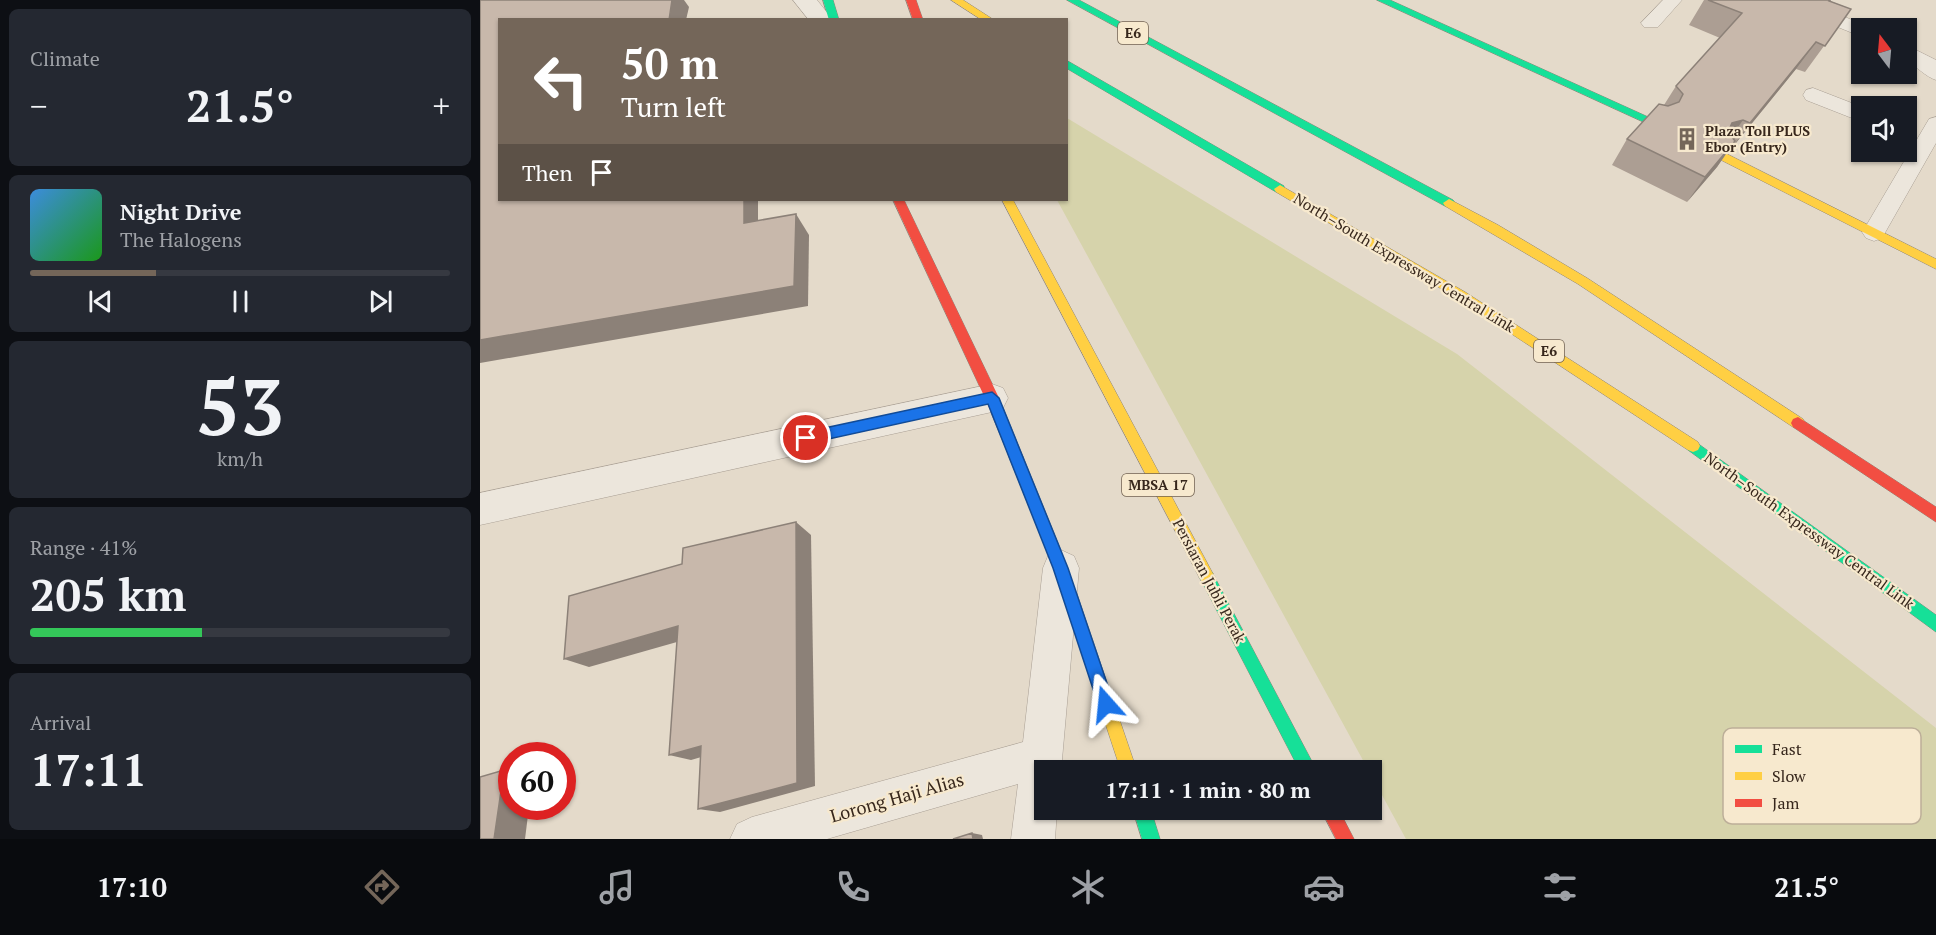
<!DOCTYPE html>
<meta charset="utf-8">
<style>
:root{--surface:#171b24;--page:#242831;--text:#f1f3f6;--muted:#9ea1a6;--line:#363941;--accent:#746659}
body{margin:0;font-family:"PT Serif",serif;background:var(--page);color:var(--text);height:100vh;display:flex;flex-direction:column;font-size:22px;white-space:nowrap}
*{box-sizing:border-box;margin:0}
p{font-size:20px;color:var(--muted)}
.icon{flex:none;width:33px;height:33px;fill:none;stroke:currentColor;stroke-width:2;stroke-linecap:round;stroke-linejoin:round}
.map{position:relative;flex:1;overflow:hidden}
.details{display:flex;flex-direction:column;gap:9px;padding:9px;background:#0d0f14;width:480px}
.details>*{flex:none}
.guide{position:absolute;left:18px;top:18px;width:570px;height:183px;border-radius:0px;box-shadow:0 2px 4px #0004;background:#746659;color:#fff;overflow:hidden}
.needle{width:39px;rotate:344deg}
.tools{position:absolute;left:1371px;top:18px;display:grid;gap:12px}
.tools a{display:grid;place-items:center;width:66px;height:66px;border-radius:0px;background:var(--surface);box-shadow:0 2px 4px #0004;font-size:30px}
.speed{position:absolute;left:18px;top:742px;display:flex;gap:12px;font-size:30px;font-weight:700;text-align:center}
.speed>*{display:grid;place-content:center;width:78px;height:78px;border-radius:50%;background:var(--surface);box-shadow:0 2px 4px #0004;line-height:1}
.speed .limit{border:9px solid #d22;background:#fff;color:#111}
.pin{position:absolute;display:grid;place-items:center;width:51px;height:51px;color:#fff;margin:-26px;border:3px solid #fff;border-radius:50%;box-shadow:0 2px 6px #0007}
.me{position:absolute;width:66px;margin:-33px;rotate:342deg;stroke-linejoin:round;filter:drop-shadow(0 0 4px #0008)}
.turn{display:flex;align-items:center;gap:21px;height:126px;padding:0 24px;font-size:27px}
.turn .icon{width:78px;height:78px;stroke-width:2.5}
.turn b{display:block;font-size:42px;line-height:51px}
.then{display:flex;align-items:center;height:57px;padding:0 24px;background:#0003;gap:12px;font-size:22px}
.big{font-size:45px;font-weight:700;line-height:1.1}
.details .widget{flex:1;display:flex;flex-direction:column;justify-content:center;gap:9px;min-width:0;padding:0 21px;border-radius:9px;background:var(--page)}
.details .dial{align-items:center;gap:0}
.dial b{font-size:78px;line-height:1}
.song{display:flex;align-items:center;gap:18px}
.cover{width:72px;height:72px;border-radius:9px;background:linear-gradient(135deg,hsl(210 70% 55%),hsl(120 70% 35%))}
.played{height:6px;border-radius:3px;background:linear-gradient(90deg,var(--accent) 30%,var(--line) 30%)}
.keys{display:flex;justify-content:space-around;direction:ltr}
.heat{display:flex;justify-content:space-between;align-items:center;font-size:33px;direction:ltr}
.charge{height:9px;border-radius:4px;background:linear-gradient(90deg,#34c759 41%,var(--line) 0)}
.trip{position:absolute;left:554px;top:760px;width:348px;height:60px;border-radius:0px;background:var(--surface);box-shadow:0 2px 4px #0004;font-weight:700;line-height:60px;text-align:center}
.menu{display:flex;height:96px;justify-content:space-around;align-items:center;background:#090b0e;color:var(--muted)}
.menu .icon{width:42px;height:42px}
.menu .active{color:var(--accent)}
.menu b{font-size:27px;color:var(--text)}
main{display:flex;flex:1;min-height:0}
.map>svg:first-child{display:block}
</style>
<main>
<section class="details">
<div class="widget"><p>Climate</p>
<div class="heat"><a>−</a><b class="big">21.5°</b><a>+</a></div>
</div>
<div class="widget">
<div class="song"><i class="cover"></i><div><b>Night Drive</b><p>The Halogens</p></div></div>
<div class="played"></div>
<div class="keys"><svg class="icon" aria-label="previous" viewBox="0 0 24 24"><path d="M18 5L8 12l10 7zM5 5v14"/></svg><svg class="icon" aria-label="pause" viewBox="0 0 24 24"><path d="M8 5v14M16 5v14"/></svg><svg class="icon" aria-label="next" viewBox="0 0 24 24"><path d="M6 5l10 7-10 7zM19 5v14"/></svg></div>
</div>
<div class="widget dial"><b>53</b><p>km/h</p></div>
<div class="widget"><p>Range · 41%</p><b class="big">205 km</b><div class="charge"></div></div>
<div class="widget"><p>Arrival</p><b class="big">17:11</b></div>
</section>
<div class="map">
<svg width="1456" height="839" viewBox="0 0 1456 839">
<rect width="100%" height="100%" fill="#e4daca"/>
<polygon fill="#d6d3ab" points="587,118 977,354 1456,728 1456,839 926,839 577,200 586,200"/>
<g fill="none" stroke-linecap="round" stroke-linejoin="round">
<g stroke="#a99f94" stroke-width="1">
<g id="lane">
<polygon points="1183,0 1202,0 1178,27 1164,27 1161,23"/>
<polygon points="1299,0 1325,0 1391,28 1382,28 1382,36 1375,34 1301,4"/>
<path d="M1426 45 1456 60V80C1446 77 1436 66 1426 60Z"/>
<polygon points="1333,88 1382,107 1382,122 1326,100 1323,95 1326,90"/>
<polygon points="1456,117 1456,143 1402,238 1394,241 1386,238 1382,232 1386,226 1449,119"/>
</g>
</g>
<g stroke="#a99f94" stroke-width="1">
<g id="street">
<polygon points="313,0 337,0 353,20 329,20"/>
<polygon points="512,384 523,388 528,398 523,408 512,412 0,525 0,493"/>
<polygon points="581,550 594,556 599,568 581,771 564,771 564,810 577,810 575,839 531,839 538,784 347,839 250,839 257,824 272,817 543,742 563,568 568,556"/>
</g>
</g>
<g stroke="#8e857a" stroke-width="1">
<g id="fast">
<polygon points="343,0 353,0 359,20 349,20"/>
<polygon points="587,0 599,0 973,200 975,203 969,207 965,206"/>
<polygon points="897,0 910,0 1177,121 1176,124 1168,124"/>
<polygon points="586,60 804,186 804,192 796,192 586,68"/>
<polygon points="1213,440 1456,615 1456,632 1208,450 1206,446 1208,442"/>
<polygon points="727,570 732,572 837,771 820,771 722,582 719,577 722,572"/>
<polygon points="653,810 671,810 680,839 662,839"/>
</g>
</g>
<g stroke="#8e857a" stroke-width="1">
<g id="slow">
<polygon points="471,0 483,0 514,20 502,20"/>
<polygon points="1245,153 1456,259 1456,269 1241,160 1240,157"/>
<polygon points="800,185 985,292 1218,442 1220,446 1218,450 1213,452 1208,450 977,298 796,192 794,189"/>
<polygon points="969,199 1018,225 1107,278 1323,419 1325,423 1323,427 1318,429 1313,427 1098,284 965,206 963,203"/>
<polygon points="522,200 533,200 732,572 735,577 732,582 727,584 722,582"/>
<polygon points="536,451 541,453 543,457 588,568 657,771 641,771 574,568 529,457 531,453"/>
</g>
</g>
<g stroke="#8e857a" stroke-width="1">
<g id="jam">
<polygon points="426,0 436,0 443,20 433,20"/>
<polygon points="413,200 424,200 519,398 543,457 541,461 536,463 531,461 505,398"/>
<polygon points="1318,417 1456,507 1456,522 1313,427 1311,423 1313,419"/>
<polygon points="841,810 859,810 874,839 856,839"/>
</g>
</g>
<use href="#lane" fill="#ece6dc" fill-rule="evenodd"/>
<use href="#street" fill="#ece6dc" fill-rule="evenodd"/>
<use href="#fast" fill="#16e098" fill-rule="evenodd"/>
<use href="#slow" fill="#ffcf43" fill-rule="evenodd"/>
<use href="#jam" fill="#f24e42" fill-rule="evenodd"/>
</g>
<polygon fill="#ac9e93" points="1224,0 1351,0 1350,1 1371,9 1325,72 1316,69 1251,149 1250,148 1237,167 1207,202 1132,165 1147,139 1184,105 1196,86 1240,38 1209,25"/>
<g fill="#8c8178">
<polygon points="192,0 204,0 209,7 206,20 189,20"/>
<polygon points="1336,42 1316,69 1251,149 1270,123"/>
<polygon points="1263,120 1245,146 1234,149 1252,123"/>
<polygon points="1255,141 1237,167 1207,202 1225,177"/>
<polygon points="264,200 278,200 278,243 264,223"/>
<polygon points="316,214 329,235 328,306 0,363 0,340"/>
<polygon points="316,522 331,535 335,786 240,812 218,809"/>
<polygon points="198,626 218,636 109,667 84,659"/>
<polygon points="221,746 242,751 211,760 189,755"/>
<polygon points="24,770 32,771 32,807 49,807 45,839 14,839"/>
<polygon points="492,833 502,835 503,839 493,839"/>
</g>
<g fill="#c8b8ab" stroke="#8c8178" stroke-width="1.5">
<polygon points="0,0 192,0 189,20 20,20 20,200 264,200 264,223 316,214 314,286 0,340"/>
<polygon points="1228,0 1350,0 1349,1 1371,9 1345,46 1336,42 1270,123 1263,120 1252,123 1248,132 1255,141 1225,177 1147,139 1179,104 1188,106 1199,102 1203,94 1196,86 1262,13"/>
<polygon points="316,522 317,783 218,809 221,746 189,755 198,626 84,659 89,596 202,564 203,548"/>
<polygon points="24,770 14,839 0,839 0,777"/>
<polygon points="492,833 493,839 473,839"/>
</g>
<polygon fill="#1a73e8" stroke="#114b97" stroke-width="1.5" points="512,392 519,398 588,568 634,704 632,709 626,712 620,709 618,704 573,568 508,404 326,444 319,438 326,432"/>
<defs>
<g id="building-bare" transform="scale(1.8)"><path d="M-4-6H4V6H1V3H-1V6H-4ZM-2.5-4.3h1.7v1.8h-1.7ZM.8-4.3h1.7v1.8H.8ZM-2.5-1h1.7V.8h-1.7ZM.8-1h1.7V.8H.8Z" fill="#746659" stroke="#f7e9ce" stroke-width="2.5" paint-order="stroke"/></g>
</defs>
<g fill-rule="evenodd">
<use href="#building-bare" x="1207" y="139"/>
</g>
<g text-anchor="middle" stroke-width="4.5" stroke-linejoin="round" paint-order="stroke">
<g fill="#f7e9ce" stroke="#716151" stroke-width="1.5">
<rect x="638" y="22" width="30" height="22" rx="4.5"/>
<rect x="1054" y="340" width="30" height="22" rx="4.5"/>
<rect x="642" y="474" width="72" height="22" rx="4.5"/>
</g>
<g font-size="14" font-weight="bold" fill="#37271c">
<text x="653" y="38">E6</text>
<text x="1069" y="356">E6</text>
<text x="678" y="490">MBSA 17</text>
</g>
<g font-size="14" font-weight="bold" fill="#37271c" stroke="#f7e9ce" text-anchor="start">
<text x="1225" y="136">Plaza Toll PLUS<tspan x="1225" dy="16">Ebor (Entry)</tspan></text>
</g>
<g font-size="15" fill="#37271c" stroke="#f7e9ce">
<text transform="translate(924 263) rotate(31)" y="5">North–South Expressway Central Link</text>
<text transform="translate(1329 531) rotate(36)" y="5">North–South Expressway Central Link</text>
<text transform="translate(729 581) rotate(62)" y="5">Persiaran Jubli Perak</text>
</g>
<g font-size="18" fill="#37271c" stroke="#f7e9ce">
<text transform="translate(417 798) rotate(-16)" y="6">Lorong Haji Alias</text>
</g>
</g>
<rect x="1243" y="728" width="198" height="96" rx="9" fill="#f7e9ce" stroke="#bdaf99" stroke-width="1.5"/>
<rect x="1255" y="745" width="27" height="8" fill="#16e098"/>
<rect x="1255" y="772" width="27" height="8" fill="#ffcf43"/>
<rect x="1255" y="799" width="27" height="8" fill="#f24e42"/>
<g font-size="16" fill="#37271c">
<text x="1292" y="755">Fast</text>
<text x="1292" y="782">Slow</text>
<text x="1292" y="809">Jam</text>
</g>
</svg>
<div class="tools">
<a><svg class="needle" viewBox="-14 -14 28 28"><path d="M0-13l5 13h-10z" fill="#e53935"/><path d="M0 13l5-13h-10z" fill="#9ea1a6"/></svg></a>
<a><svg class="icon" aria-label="sound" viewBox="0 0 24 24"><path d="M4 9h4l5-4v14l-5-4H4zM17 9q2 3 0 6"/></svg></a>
</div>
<div class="speed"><div class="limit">60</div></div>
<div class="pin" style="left:326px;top:438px;background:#d93025"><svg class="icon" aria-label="arrive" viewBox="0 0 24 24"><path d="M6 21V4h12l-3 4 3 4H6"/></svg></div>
<svg class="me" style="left:626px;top:704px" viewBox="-20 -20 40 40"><path d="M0-17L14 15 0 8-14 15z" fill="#1a73e8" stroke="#fff" stroke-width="4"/></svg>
<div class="trip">17:11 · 1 min · 80 m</div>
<div class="guide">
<div class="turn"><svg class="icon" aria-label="left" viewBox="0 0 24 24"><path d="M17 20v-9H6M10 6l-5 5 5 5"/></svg><div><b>50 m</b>Turn left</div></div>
<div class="then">Then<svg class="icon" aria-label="arrive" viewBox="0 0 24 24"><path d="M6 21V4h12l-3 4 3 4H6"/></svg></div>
</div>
</div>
</main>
<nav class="menu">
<b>17:10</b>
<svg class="icon active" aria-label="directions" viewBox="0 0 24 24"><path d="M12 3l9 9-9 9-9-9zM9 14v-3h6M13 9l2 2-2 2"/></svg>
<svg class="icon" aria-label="music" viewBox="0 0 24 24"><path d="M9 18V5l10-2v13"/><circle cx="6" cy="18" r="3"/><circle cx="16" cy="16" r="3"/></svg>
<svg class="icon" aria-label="phone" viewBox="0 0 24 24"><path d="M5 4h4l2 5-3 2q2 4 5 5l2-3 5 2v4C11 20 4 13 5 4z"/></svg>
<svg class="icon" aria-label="climate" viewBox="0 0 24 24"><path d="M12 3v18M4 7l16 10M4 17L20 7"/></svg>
<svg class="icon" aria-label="car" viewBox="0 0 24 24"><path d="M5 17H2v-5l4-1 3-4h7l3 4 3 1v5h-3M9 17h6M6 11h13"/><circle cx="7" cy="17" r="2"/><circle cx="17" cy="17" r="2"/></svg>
<svg class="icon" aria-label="filters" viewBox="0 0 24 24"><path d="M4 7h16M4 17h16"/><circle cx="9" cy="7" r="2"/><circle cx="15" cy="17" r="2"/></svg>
<b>21.5°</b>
</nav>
